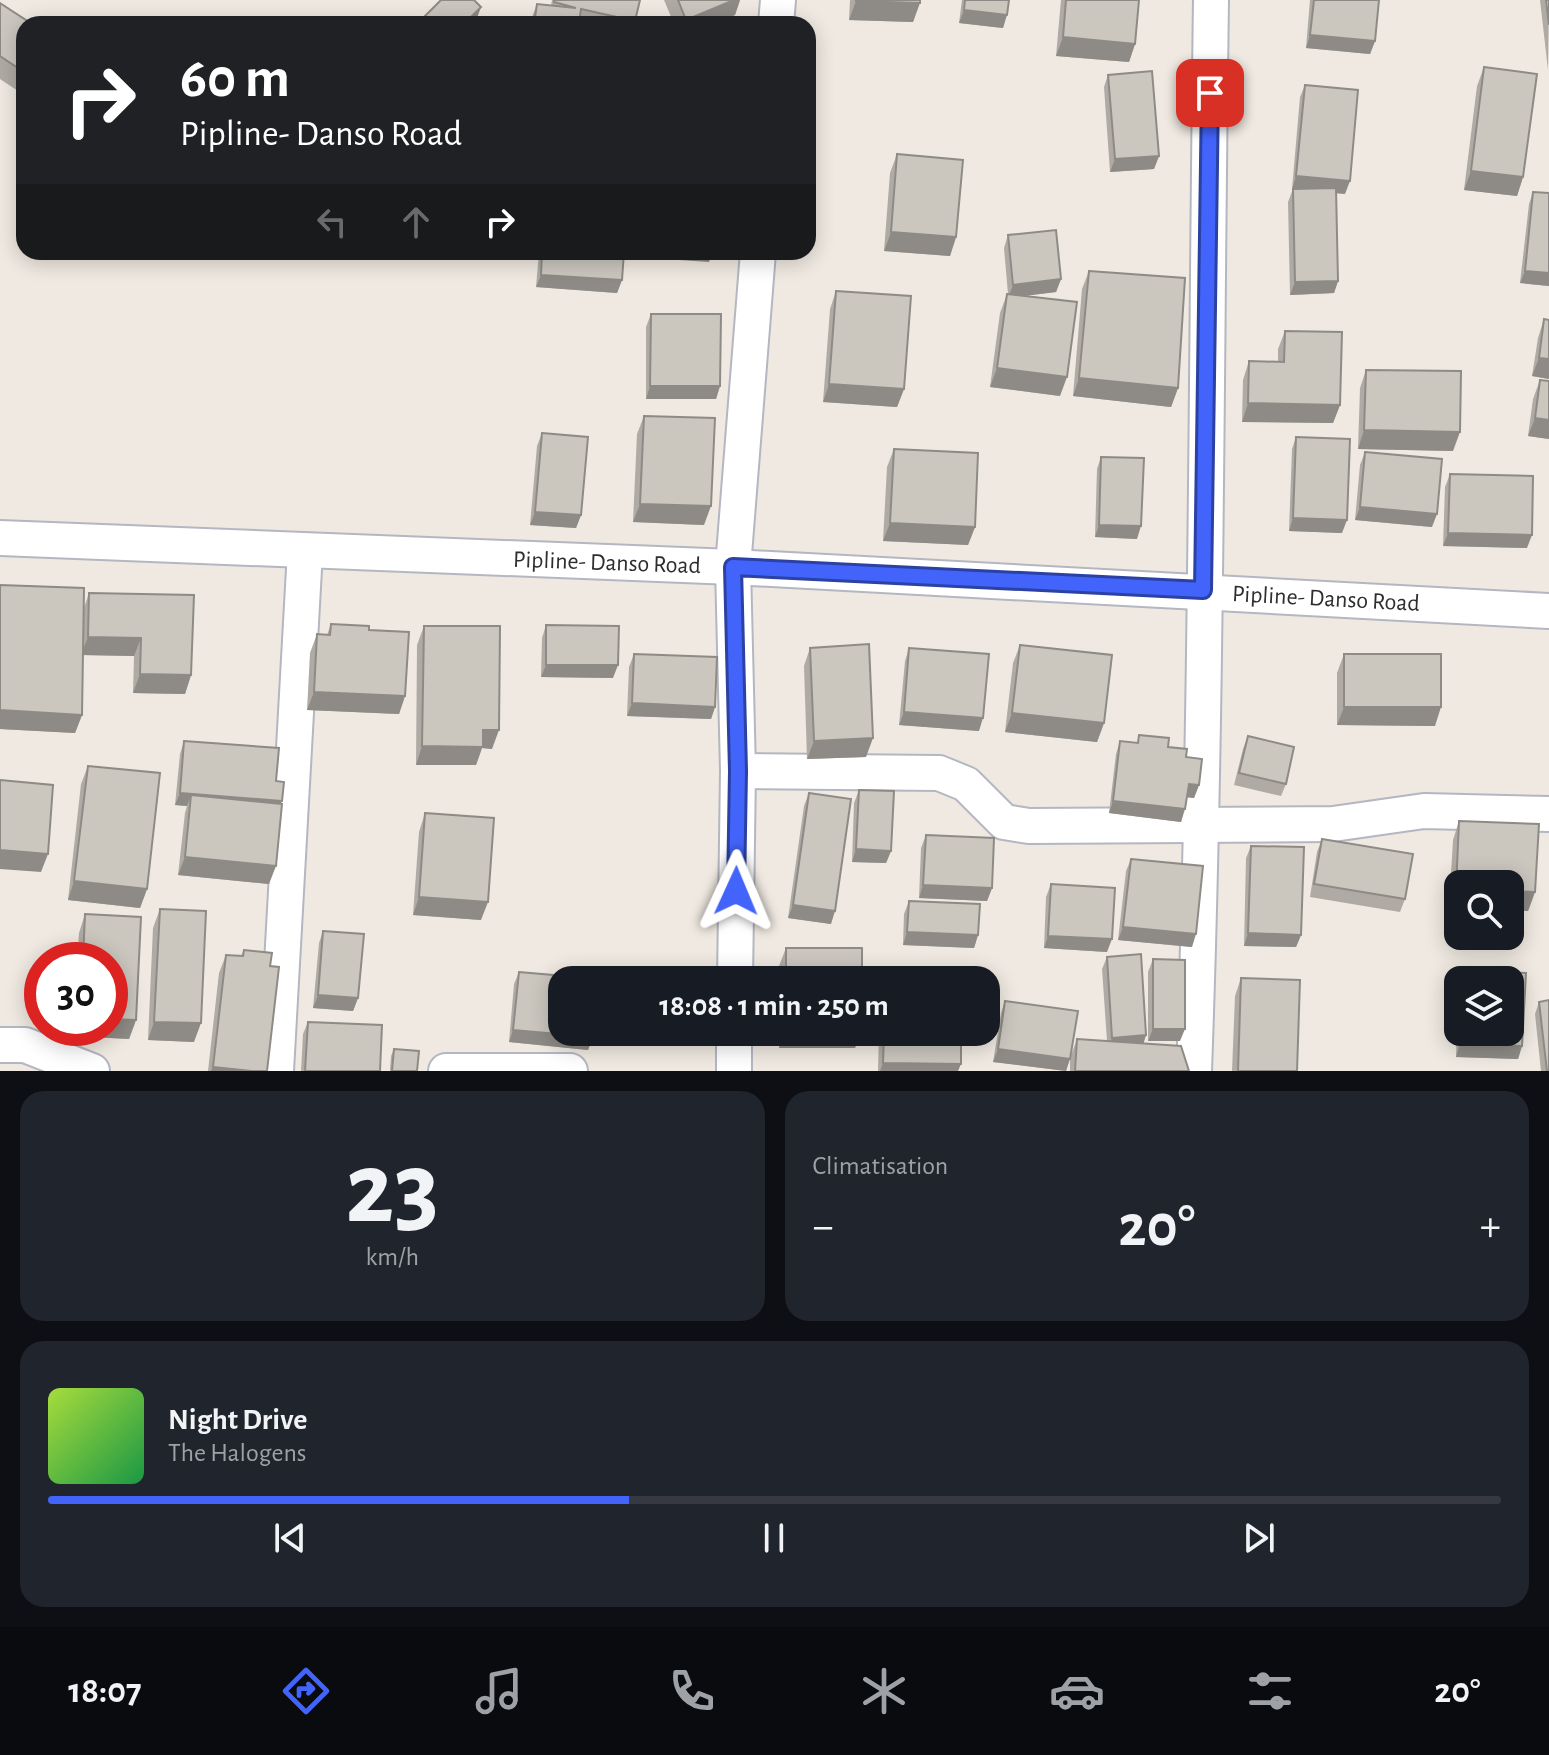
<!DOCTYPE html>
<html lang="fr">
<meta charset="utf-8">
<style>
:root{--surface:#171b24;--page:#20242c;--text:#f1f3f6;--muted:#9ea1a6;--line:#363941;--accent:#4264fb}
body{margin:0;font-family:"Alegreya Sans",sans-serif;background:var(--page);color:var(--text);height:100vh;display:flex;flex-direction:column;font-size:30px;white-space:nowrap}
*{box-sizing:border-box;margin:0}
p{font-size:26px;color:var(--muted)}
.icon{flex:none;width:44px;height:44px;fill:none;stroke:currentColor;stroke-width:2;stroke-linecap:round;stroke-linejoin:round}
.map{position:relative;height:1071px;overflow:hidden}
.side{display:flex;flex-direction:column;gap:20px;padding:20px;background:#0d0f14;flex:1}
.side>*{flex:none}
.guide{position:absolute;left:16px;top:16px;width:800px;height:244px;border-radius:24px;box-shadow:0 4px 20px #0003;background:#202124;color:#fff;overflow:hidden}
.fabs{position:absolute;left:1444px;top:870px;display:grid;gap:16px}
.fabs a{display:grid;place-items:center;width:80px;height:80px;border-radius:16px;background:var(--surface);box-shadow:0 4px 20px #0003;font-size:40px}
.speed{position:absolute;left:24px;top:942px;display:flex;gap:16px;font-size:40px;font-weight:700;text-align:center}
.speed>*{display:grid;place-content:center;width:104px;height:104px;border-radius:50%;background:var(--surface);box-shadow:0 4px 20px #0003;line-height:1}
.speed .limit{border:12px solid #d22;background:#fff;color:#111}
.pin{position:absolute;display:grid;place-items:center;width:68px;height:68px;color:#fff;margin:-34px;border-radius:16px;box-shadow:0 4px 12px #0006}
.me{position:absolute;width:88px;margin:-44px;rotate:1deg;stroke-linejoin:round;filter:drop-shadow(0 0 6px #0008)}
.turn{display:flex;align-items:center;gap:28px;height:168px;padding:0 32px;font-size:36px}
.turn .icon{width:104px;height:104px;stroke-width:2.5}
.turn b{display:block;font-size:56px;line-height:68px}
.lanes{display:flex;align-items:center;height:76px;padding:0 32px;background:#0003;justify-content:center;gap:40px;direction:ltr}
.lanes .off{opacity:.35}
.big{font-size:60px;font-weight:600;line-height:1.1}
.side .card{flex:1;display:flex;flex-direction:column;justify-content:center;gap:12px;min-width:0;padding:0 28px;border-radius:24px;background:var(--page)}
.side .dial{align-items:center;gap:0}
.dial b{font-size:104px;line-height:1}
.song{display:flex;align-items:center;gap:24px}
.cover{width:96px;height:96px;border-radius:12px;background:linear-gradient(135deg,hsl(80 70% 55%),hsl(140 70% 35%))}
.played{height:8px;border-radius:4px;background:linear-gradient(90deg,var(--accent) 40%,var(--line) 40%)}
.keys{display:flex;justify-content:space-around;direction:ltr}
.heat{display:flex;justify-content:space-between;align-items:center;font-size:44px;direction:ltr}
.side .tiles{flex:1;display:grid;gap:20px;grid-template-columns:1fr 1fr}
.card:last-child{grid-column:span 2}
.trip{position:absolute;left:548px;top:966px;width:452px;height:80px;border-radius:24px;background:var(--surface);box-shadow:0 4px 20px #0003;font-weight:600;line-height:80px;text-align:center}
.tab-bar{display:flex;height:128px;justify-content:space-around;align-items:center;background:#090b0e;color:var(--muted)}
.tab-bar .icon{width:56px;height:56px}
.tab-bar .active{color:var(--accent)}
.tab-bar b{font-size:36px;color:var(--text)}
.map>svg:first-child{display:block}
</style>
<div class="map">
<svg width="1549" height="1071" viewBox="0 0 1549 1071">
<rect width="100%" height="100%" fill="#efe9e1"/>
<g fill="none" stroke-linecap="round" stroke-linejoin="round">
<g stroke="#b4b7c1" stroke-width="38">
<g id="minor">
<polyline points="776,24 778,0"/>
<polyline points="0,538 733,567 1549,611"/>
<polyline points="738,771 939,773 966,784 1004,822 1029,826 1333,824 1424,811 1549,814"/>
<polyline points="735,980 738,771 733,567 758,252"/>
<polyline points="0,1045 25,1045 92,1071"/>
<polyline points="276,1071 305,551"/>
<polyline points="446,1071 570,1071"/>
<polyline points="734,1071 734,1032"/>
<path d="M1194 1071C1207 714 1206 357 1211 0"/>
</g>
</g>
<use href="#minor" stroke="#fff" stroke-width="34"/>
</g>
<g fill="#afaba4">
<polygon points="552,0 640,0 634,24 587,24 579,22 579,24 531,24 532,17 537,4 551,6"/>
<polygon points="664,0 740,0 735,15 714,24 674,24"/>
<polygon points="850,0 920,0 913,22 849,20"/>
<polygon points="962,0 1009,0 1003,28 959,23"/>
<polygon points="1061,0 1139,0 1135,44 1129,62 1056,56"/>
<polygon points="1310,0 1379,0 1375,41 1370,54 1306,48"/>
<polygon points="1540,0 1549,0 1548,70"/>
<polygon points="0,3 24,24 24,95 0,79"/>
<polygon points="1484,67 1523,177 1517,196 1464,190 1477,86"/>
<polygon points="1108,75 1159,156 1154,169 1110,172 1104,87"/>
<polygon points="1305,85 1345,194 1336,193 1338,281 1334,293 1290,295 1288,202 1293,189 1298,189 1292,189 1300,97"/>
<polygon points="897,154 956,237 950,256 884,251 890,173"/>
<polygon points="1533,192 1549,286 1520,283 1529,204"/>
<polygon points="1008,235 1061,279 1056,292 1023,296 1060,396 990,387 1000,313 1007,294 1008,294 1004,248"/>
<polygon points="539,252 624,252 622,280 617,293 536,287"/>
<polygon points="1089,271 1178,388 1171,407 1073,396 1082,289"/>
<polygon points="836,291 904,389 897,407 823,402 830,309"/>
<polygon points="651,314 720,386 716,399 646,399 646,327"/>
<polygon points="1544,319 1549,320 1549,379 1532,376 1538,338"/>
<polygon points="1285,331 1340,405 1333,423 1242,422 1243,380 1249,361 1278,362 1278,349"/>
<polygon points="1366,370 1453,451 1358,449 1360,388"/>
<polygon points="1540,380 1549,381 1549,439 1528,436 1533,399"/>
<polygon points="644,416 704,525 633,522 637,434"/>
<polygon points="542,433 581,515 576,528 530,525 537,446"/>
<polygon points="1296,437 1342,533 1289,531 1292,449"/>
<polygon points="894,449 975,527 968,545 883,541 887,467"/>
<polygon points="1365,452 1432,527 1355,520 1360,465"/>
<polygon points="1101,457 1137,539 1095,537 1097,469"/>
<polygon points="1450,474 1527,548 1443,546 1445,487"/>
<polygon points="0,585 84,608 89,593 191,675 185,694 133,693 134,656 83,655 82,715 75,733 0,729"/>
<polygon points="331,624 369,630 405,696 399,714 307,710 310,653 317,634 327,635"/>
<polygon points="546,625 613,678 541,677 542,638"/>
<polygon points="424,626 492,749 482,748 476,765 416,765 417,645"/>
<polygon points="1020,645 1104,723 1097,742 1005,732 1013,663"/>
<polygon points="810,648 866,757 807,759 804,666"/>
<polygon points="909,648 979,731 899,725 905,661"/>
<polygon points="634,654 715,707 711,719 627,716 629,667"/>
<polygon points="1344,654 1435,726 1337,725 1337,673"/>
<polygon points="1139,735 1168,747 1186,757 1199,785 1194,798 1187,797 1181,822 1109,813 1116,754 1120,741 1137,743"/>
<polygon points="1248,736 1286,784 1281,796 1234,785 1243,749"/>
<polygon points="184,741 276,781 281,803 269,884 178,875 185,813 187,806 175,805 180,754"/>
<polygon points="88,766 147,889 140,908 68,900 81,784"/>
<polygon points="859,790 891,851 886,863 852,862 854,803"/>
<polygon points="809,793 831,924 788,918 804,806"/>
<polygon points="425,813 481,920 413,915 419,832"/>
<polygon points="1459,821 1539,824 1535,892 1528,911 1510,910 1510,884 1458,884 1458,908 1449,907 1453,840"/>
<polygon points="926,835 992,888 987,901 919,898 921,848"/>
<polygon points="1322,839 1405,899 1400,912 1310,897 1317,852"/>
<polygon points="1251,846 1301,935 1296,947 1244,946 1246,858"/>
<polygon points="1131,859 1192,947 1118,940 1126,871"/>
<polygon points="1051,884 1107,952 1044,948 1046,897"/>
<polygon points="909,901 978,935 974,948 903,945 904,914"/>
<polygon points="160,909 194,1042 148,1040 153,928"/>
<polygon points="85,914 141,917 136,1020 129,1039 73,1036 74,1028 110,1028 110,960 77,960 79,933"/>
<polygon points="323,931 358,998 353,1011 313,1008 319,943"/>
<polygon points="786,948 862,980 779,980 779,966"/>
<polygon points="244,950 270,966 267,1071 208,1071 219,973 226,955 241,956"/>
<polygon points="1107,957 1146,1035 1143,1044 1189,1071 1070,1071 1070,1058 1066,1071 993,1062 1001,1013 1005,1001 1070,1058 1077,1039 1107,1041 1102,969"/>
<polygon points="1153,959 1180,1041 1148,1041 1148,972"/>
<polygon points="1463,970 1526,973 1522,1046 1518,1059 1456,1057 1458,992 1458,1032 1510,1032 1510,980 1460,980"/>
<polygon points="519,972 593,1037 588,1050 509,1042 514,984"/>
<polygon points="1241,978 1297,1071 1232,1071 1235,996"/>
<polygon points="1539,1002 1549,1071 1541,1071 1535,1014"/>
<polygon points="308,1022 380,1071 301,1071 303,1034"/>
<polygon points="779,1032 861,1032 855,1048 779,1048"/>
<polygon points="879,1032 961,1032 958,1071 878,1071"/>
<polygon points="394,1049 417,1071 390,1071 391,1056"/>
</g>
<g fill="#8e8b86">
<polygon points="734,0 740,0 735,15 714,24 685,24 686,20"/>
<polygon points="856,1 920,3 913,22 849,20"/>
<polygon points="481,7 475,24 464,24"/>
<polygon points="964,10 1007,15 1003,28 959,23"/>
<polygon points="1310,35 1375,41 1370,54 1306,48"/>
<polygon points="1063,37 1135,44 1129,62 1056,56"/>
<polygon points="1159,156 1154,169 1110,172 1115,159"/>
<polygon points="1471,171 1523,177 1517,196 1464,190"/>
<polygon points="1296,176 1350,181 1345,194 1292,189"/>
<polygon points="891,232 956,237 950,256 884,251"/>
<polygon points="638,252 713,252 709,262 636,257"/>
<polygon points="1525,271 1549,273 1549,286 1520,283"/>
<polygon points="541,275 622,280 617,293 536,287"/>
<polygon points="1061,279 1056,292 1008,298 1013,285"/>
<polygon points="1338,281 1334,293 1290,295 1295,282"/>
<polygon points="1539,358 1549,359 1549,379 1532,376"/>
<polygon points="997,368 1067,377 1060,396 990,387"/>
<polygon points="1079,378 1178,388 1171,407 1073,396"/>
<polygon points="829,384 904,389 897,407 823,402"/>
<polygon points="650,386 720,386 716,399 646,399"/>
<polygon points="1248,403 1340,405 1333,423 1242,422"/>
<polygon points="1535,418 1549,420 1549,439 1528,436"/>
<polygon points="1364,430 1460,432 1453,451 1358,449"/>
<polygon points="640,504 711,506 704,525 633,522"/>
<polygon points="1360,507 1437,514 1432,527 1355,520"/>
<polygon points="535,512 581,515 576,528 530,525"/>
<polygon points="1293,518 1347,520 1342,533 1289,531"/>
<polygon points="890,523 975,527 968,545 883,541"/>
<polygon points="1099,525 1141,526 1137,539 1095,537"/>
<polygon points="1448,533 1532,535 1527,548 1443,546"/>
<polygon points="88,637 141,638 134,656 81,655"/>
<polygon points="546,665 618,665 613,678 541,677"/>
<polygon points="140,674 191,675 185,694 133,693"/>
<polygon points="314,692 405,696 399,714 307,710"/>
<polygon points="632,703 715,707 711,719 627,716"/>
<polygon points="1344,707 1441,707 1435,726 1337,725"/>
<polygon points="0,710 82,715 75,733 0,729"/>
<polygon points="904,712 983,718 979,731 899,725"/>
<polygon points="1012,713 1104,723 1097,742 1005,732"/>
<polygon points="483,730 499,730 492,749 482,748 476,765 416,765 422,746"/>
<polygon points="873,738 866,757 807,759 814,741"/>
<polygon points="1189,784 1199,785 1194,798 1184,797"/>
<polygon points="180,793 282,801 278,813 191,795 187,806 175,805"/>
<polygon points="1113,801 1185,809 1181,822 1109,813"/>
<polygon points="856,849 891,851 886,863 852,862"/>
<polygon points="0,850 48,854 41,872 0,869"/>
<polygon points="185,857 276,866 269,884 178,875"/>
<polygon points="74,881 147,889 140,908 68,900"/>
<polygon points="923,885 992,888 987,901 919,898"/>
<polygon points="1456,889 1458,889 1458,908 1449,907"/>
<polygon points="1510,891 1535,892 1528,911 1510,910"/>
<polygon points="419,897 488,902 481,920 413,915"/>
<polygon points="793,905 835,911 831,924 788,918"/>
<polygon points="1123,927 1196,934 1192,947 1118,940"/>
<polygon points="907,932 978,935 974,948 903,945"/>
<polygon points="1248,933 1301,935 1296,947 1244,946"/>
<polygon points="1048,936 1112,939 1107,952 1044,948"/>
<polygon points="318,995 358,998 353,1011 313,1008"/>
<polygon points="110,1019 136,1020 129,1039 73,1036 76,1028 110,1028"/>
<polygon points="154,1022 201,1023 194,1042 148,1040"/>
<polygon points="1153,1029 1185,1029 1180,1041 1148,1041"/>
<polygon points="513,1030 593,1037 588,1050 509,1042"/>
<polygon points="614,1032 717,1032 713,1043 611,1042"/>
<polygon points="785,1032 861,1032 855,1048 779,1048"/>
<polygon points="1146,1035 1142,1048 1107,1050 1112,1038"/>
<polygon points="1460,1044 1522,1046 1518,1059 1456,1057"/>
<polygon points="998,1049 1070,1059 1066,1071 993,1062"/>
<polygon points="883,1063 961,1064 958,1071 880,1071"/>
<polygon points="213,1067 252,1071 211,1071"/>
</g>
<g fill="#cbc7bf" stroke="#8e8b86" stroke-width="2">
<polygon points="441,0 474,0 481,7 464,24 417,24"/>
<polygon points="554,0 640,0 635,21 581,9 579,24 534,24 537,4 576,8 554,2"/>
<polygon points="678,0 734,0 686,20"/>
<polygon points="856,0 920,0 920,3 856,1"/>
<polygon points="965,0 1009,0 1007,15 964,10"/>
<polygon points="1066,0 1139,0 1135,44 1063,37"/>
<polygon points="1314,0 1379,0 1375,41 1310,35"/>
<polygon points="1546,0 1549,0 1549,25"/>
<polygon points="0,3 32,24 24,24 24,72 0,56"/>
<polygon points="1484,67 1537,74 1523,177 1471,171"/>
<polygon points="1152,71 1159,156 1115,159 1108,75"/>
<polygon points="1305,85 1358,90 1350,181 1296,176"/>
<polygon points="897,154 963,160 956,237 891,232"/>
<polygon points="1336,188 1338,281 1295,282 1293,189"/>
<polygon points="1533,192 1549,193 1549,273 1525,271"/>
<polygon points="1056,230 1061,279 1013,285 1008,235"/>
<polygon points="542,252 624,252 622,280 541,275"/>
<polygon points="1089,271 1185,278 1178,388 1079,378"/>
<polygon points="836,291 911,296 904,389 829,384"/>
<polygon points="1007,294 1077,302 1067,377 997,368"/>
<polygon points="651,314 721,314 720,386 650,386"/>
<polygon points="1544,319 1549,320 1549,359 1539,358"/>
<polygon points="1285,331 1342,332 1340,405 1248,403 1249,361 1284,362"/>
<polygon points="1366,370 1461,371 1460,432 1364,430"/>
<polygon points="1540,380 1549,381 1549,420 1535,418"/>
<polygon points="644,416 715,418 711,506 640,504"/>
<polygon points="542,433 588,437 581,515 535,512"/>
<polygon points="1296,437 1350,439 1347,520 1293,518"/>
<polygon points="894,449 978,453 975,527 890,523"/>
<polygon points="1365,452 1442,459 1437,514 1360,507"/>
<polygon points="1101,457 1144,458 1141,526 1099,525"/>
<polygon points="1450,474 1533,476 1532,535 1448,533"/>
<polygon points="0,585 84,588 82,715 0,710"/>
<polygon points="89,593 194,595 191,675 140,674 141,638 88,637"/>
<polygon points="331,624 369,626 369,630 409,632 405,696 314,692 317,634 330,635"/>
<polygon points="546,625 619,626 618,665 546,665"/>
<polygon points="424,626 500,626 499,730 483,730 483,747 422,746"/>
<polygon points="869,644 873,738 814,741 810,648"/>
<polygon points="1020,645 1112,655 1104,723 1012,713"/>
<polygon points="909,648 989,654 983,718 904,712"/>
<polygon points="634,654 717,657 715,707 632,703"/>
<rect x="1344" y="654" width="97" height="53"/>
<polygon points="1139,735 1169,738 1168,747 1187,749 1186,757 1202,759 1199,785 1189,784 1185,809 1113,801 1120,741 1138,743"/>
<polygon points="1248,736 1294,747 1286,784 1239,773"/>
<polygon points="184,741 279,748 276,781 284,782 282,801 180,793"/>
<polygon points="88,766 160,773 147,889 74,881"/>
<polygon points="0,780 53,785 48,854 0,850"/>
<polygon points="859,790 894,791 891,851 856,849"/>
<polygon points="809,793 851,799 835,911 793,905"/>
<polygon points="191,795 282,804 276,866 185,857"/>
<polygon points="425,813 494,818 488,902 419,897"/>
<polygon points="1459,821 1539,824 1535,892 1510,891 1510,884 1458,884 1458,889 1456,889"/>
<polygon points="926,835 994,838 992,888 923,885"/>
<polygon points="1322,839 1413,854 1405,899 1314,884"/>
<polygon points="1251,846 1304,847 1301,935 1248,933"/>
<polygon points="1131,859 1203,866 1196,934 1123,927"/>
<polygon points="1051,884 1115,888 1112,939 1048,936"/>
<polygon points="909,901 980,904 978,935 907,932"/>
<polygon points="160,909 206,911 201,1023 154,1022"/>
<polygon points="85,914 141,917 136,1020 110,1019 110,960 83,960"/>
<polygon points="323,931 364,934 358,998 318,995"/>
<rect x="786" y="948" width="76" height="32"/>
<polygon points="244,950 272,953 270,966 279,967 267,1071 252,1071 213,1067 226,955 243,956"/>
<polygon points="1141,954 1146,1035 1112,1038 1107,957"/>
<polygon points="1153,959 1185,960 1185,1029 1153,1029"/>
<polygon points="1463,970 1526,973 1522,1046 1460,1044 1461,1032 1510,1032 1510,980 1463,980"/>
<polygon points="519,972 599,979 599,980 562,980 562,1032 594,1032 593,1037 513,1030"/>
<polygon points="1241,978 1300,980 1297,1071 1238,1071"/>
<polygon points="1549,1000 1549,1071 1547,1071 1539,1002"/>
<polygon points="1005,1001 1078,1011 1070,1059 998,1049"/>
<polygon points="308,1022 382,1025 380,1071 305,1071"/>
<polygon points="884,1032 961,1032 961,1064 883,1063"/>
<polygon points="1077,1039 1181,1046 1189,1071 1075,1071"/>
<polygon points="394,1049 419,1051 417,1071 392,1071"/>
</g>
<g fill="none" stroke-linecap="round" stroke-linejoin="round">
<g stroke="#2b41a3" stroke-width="20">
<polyline id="route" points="736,891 738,771 733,567 1203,590 1210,93"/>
</g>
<use href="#route" stroke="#4264fb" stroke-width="14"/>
</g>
<g text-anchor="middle" stroke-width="6" stroke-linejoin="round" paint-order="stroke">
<g font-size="24" fill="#2e2e2e" stroke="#fff">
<text transform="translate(607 562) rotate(2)" y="8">Pipline- Danso Road</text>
<text transform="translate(1326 598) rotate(3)" y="8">Pipline- Danso Road</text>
</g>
</g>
</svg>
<div class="fabs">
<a><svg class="icon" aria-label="search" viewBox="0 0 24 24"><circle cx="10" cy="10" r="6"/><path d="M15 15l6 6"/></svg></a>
<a><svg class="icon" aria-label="layers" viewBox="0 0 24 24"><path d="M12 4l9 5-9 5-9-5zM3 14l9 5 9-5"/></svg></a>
</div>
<div class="speed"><div class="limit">30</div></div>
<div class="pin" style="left:1210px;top:93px;background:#d93025"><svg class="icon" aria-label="arrive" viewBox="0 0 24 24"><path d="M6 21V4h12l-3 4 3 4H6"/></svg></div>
<svg class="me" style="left:736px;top:891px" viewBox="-20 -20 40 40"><path d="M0-17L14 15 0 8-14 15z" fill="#4264fb" stroke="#fff" stroke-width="4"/></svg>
<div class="trip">18:08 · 1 min · 250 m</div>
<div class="guide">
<div class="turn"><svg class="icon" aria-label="right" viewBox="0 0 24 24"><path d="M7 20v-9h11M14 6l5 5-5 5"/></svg><div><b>60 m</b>Pipline- Danso Road</div></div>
<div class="lanes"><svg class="icon off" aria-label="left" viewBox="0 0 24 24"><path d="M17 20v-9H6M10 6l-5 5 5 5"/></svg><svg class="icon off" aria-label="ahead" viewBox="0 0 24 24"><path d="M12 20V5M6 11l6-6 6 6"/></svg><svg class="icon" aria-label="right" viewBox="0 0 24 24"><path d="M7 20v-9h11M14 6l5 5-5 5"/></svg></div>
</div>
</div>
<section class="side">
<div class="tiles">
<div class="card dial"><b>23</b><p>km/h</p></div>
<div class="card"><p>Climatisation</p>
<div class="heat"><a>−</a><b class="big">20°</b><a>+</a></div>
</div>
<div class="card">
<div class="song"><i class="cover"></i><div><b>Night Drive</b><p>The Halogens</p></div></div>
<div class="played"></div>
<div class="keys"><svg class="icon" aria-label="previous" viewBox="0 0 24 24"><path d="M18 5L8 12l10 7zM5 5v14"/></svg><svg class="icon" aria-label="pause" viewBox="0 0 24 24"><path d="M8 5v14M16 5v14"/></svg><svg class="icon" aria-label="next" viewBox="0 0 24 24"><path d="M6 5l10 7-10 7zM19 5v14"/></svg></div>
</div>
</div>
</section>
<nav class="tab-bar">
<b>18:07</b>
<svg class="icon active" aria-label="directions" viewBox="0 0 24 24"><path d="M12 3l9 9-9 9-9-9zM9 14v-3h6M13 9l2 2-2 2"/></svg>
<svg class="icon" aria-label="music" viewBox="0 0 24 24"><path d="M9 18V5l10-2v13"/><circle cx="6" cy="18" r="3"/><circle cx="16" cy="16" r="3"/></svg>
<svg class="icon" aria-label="phone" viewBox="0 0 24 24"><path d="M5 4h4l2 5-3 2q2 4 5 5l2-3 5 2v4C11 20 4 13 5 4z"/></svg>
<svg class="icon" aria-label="climate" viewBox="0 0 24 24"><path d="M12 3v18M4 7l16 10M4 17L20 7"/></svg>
<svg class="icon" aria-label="car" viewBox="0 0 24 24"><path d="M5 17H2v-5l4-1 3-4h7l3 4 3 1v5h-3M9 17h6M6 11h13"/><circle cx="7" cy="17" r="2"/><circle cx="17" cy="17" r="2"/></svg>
<svg class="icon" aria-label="filters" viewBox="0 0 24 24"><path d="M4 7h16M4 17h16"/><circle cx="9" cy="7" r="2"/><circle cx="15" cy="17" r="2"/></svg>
<b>20°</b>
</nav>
